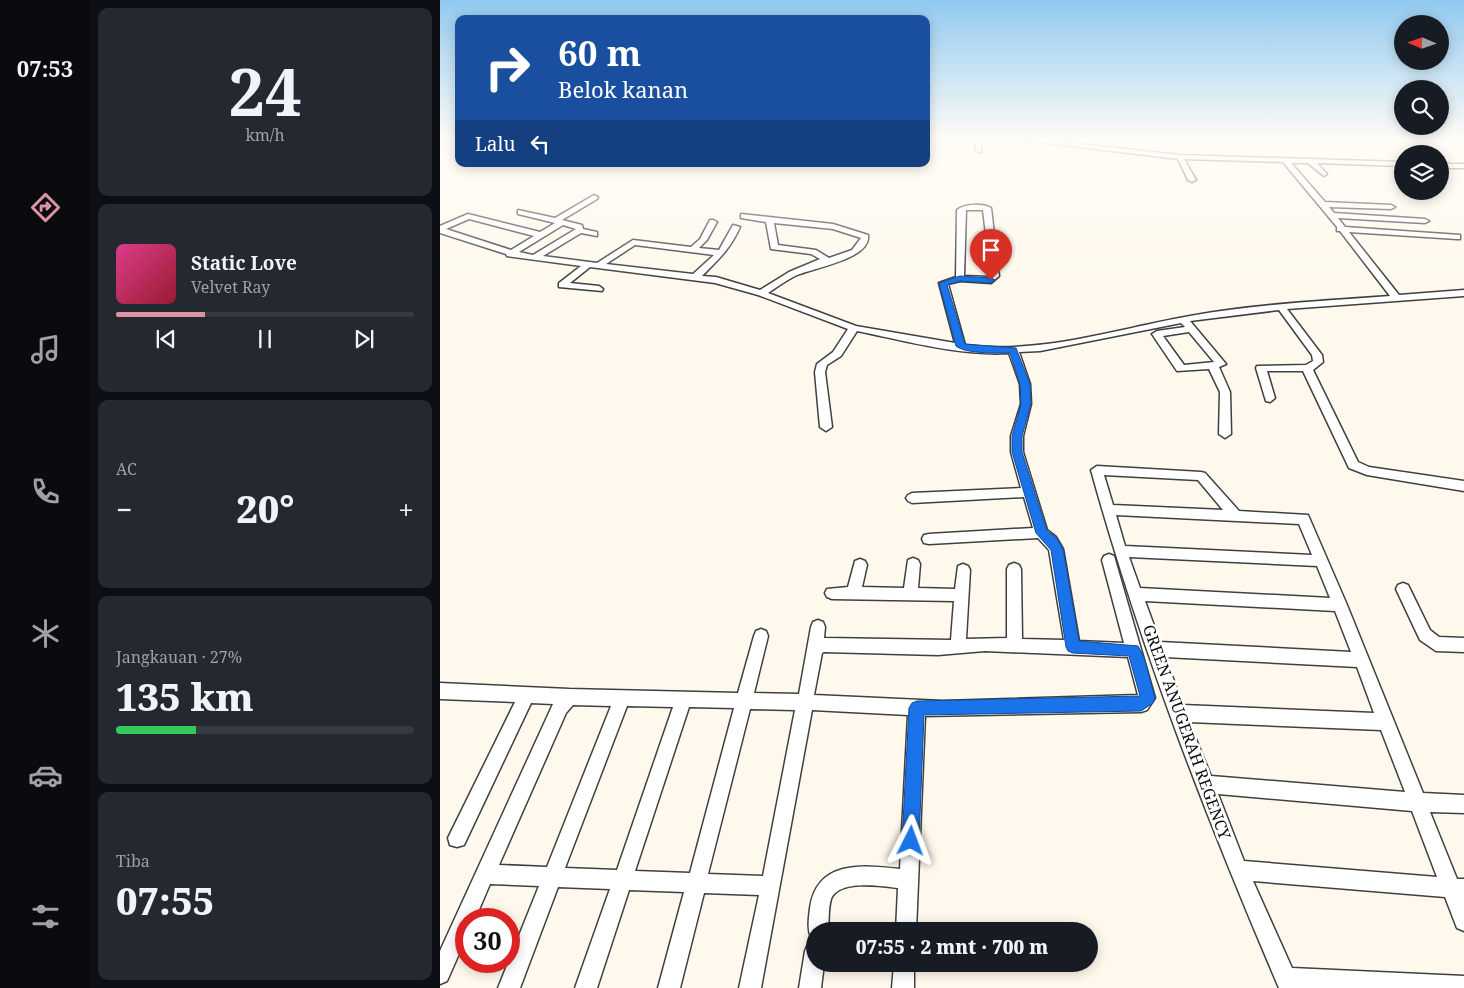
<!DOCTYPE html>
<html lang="id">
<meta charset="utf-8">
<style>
:root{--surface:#171b24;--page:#242831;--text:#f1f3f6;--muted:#9ea1a6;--line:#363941;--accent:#dd93a4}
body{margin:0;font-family:"Noto Serif",serif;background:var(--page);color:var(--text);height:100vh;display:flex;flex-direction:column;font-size:19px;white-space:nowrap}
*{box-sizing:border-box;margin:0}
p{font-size:16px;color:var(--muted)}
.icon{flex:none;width:28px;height:28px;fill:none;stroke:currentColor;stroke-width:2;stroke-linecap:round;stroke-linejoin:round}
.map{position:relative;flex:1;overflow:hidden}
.side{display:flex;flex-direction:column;gap:8px;padding:8px;background:#0d0f14;width:350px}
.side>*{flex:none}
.top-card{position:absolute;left:15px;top:15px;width:475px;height:152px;border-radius:10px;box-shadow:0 2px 12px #0003;background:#1a4fa0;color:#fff;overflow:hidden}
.needle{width:32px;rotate:272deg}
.controls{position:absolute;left:954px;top:15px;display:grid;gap:10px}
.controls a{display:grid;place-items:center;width:55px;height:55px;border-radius:50%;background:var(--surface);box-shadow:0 2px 12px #0003;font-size:25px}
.speed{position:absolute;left:15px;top:908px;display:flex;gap:10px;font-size:25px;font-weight:700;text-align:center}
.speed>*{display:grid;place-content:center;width:65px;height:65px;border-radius:50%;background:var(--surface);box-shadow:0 2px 12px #0003;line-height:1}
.speed .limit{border:8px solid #d22;background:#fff;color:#111}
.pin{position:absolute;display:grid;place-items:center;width:42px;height:42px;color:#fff;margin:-51px -21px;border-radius:50% 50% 50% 0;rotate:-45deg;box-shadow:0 0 5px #0007}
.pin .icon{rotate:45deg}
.me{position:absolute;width:55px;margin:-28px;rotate:3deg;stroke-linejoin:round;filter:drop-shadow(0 0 4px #0008)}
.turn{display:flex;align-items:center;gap:18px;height:105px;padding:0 20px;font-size:22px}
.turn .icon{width:65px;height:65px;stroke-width:2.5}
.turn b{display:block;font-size:35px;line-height:42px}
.then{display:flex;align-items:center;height:48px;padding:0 20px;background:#0003;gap:10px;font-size:19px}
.big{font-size:38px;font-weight:800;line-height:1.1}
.side .card{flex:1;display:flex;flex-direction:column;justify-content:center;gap:8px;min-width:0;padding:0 18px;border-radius:10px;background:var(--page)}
.side .dial{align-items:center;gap:0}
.dial b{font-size:65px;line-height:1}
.song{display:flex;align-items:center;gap:15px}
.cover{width:60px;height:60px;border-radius:8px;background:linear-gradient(135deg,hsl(330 70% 55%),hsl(350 70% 35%))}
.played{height:5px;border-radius:2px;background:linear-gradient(90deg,var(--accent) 30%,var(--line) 30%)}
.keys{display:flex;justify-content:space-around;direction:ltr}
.heat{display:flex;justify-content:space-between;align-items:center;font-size:28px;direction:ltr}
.charge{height:8px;border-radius:4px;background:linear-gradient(90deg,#34c759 27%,var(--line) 0)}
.trip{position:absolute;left:366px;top:922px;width:292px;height:50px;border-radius:25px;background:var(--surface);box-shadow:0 2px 12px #0003;font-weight:800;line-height:50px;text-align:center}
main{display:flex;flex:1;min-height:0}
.menu{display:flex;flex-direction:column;width:90px;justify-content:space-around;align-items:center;background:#090b0e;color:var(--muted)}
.menu .icon{width:35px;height:35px}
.menu .selected{color:var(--accent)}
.menu b{font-size:22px;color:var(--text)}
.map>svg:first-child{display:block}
</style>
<main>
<nav class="menu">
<b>07:53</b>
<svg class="icon selected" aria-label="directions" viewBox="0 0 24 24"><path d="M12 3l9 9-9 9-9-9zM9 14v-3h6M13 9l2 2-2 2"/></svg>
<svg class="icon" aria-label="music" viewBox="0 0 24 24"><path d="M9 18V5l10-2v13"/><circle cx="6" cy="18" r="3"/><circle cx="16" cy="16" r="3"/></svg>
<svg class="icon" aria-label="phone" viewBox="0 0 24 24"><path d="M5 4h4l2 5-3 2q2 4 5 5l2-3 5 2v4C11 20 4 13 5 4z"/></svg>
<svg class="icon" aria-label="climate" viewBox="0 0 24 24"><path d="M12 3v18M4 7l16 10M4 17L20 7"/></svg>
<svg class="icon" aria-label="car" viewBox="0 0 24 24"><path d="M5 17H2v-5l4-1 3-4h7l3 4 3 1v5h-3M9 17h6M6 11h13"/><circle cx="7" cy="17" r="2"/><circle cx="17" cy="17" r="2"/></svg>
<svg class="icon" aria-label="filters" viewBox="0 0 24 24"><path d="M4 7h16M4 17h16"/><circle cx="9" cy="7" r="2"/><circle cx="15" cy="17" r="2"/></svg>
</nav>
<section class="side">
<div class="card dial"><b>24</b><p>km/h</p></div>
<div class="card">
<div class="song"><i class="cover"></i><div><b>Static Love</b><p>Velvet Ray</p></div></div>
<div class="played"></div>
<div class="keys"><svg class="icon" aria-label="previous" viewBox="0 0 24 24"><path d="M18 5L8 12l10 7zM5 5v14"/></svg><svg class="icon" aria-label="pause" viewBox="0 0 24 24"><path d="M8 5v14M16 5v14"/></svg><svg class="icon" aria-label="next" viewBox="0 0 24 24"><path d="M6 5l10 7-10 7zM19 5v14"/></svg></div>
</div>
<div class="card"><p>AC</p>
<div class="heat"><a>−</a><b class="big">20°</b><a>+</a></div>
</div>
<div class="card"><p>Jangkauan · 27%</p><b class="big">135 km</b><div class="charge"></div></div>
<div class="card"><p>Tiba</p><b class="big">07:55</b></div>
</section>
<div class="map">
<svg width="1024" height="988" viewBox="0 0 1024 988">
<rect width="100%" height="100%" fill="#fff9ed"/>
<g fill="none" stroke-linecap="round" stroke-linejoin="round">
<g stroke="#404040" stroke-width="3">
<g id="street">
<polygon points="535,140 541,140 541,152 536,151"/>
<path d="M581 140H604L740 155 962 162V166L877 163 887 174 884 176 868 163H851L885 202 951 205 955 207 951 209 889 207 894 213 985 219 989 221 985 223 898 218 905 227 1020 235V239H1017L909 232 959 295 1024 290V296L847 309 882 355 883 362 873 370 918 462 929 467 1024 481V491L927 475 909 468 863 371H827L835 398 830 402 826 401 816 368 817 366 866 365 873 361 872 355 839 310 750 321 786 364 779 367 790 392 791 434 785 438 779 434 780 392 769 369 737 371 712 334 717 331 745 327 741 323 600 351 579 352 590 384 591 404 583 436V452L607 530 616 537 623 549 639 641 684 643 662 560 664 556 669 554 674 556 715 698 707 710 701 712 485 716 476 931H456L458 888C442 886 399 879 391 899 388 909 389 921 388 931H375V940L371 938C367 928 369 918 370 908 377 860 422 865 460 869L468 715 372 710 321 988H299L319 895 264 893 240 988H218L244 892 189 890 157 988H135L170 889 118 887 80 988H58L99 886 50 884 35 919H26V938L7 981 0 984V951L113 704 91 703 24 845 17 847 10 845 8 838 75 702 0 699V683L129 689 298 693 314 636 316 631 321 629 326 631 328 636 314 693 359 694 371 627 373 622 378 620 383 622 385 627 384 638 511 640 514 601 392 599 387 597 385 593 387 589 408 587 415 561 420 559 425 561 427 565 422 587 464 588 468 560 473 558 478 560 480 564 478 588 515 589 518 566 523 564 528 566 530 570 526 639 567 638V569L569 565 574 563 579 565 581 569 582 639 624 640 609 550 598 538 489 544 484 543 482 539 484 535 489 534 593 528 584 497 472 503 468 501 466 498 468 495 472 493 581 488 571 452V436L581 404 580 384 569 353C519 356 466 341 417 331L401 356 387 365 385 372 392 427 386 431 380 427 375 372 377 364 393 352 408 329 318 295 275 283 150 267 130 283 159 286 163 289 162 291 119 287V283L141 266 67 256 66 254 0 233V226L28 214 100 232 115 223 78 214V210L115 218 154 195 158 197 157 199 122 220 142 225 143 229 157 232V236L141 233 103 256 157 263 193 240 251 247 260 239 270 220H273L277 222 267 240 259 248 279 250 293 225 300 227C291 248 278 260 262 276L276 277 320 290 349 272 380 259 371 254 331 249 326 222 301 218V214L393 224 428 235C432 259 372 268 355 276 345 281 337 287 328 293L416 326 515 343 499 283 516 277 517 210C524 204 543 203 551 208L559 276 551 283 520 281 508 284 525 345C600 355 676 329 750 316 815 304 883 301 950 296L900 231H897V227L843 162 744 159 756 180 752 182 748 180 738 159ZM526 210H543L551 275 549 277 524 276ZM29 219 94 236 71 250 6 229ZM334 223 393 229 421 238 412 250 389 258 376 250 338 245ZM123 225 136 229 93 255 79 252ZM195 245 274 255 253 274 166 264ZM749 332 774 362 744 365 723 336ZM545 651 688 657 698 695 503 701 374 695 382 653 384 652 498 655ZM133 705 171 706 107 867 59 865 126 713ZM187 706 233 707 177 870 125 868ZM249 707 294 708 250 873 195 871ZM310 709 355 710 323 876 268 874Z"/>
<rect x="1000" y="164" width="24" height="4"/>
<path d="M657 466 761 472 765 473 799 511 868 515 907 605 983 793 1024 795V813L990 812 1017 879H1024V931L1017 928 1005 897 813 881 852 968 1024 976V988H839C767 820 700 647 651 470ZM664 475 758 480 783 510 673 505ZM676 515 859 524 872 555 685 546ZM689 557 877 566 890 598 700 588ZM705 601 895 611 911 652 720 642ZM725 657 917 667 934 713 743 705ZM749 722 941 730 965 792 771 776ZM778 794 972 811 997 877 804 861Z"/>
<polygon points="963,583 968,585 990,630 999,637 1024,638 1024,652 996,651 980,640 956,589 958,585"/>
<polygon points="375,941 375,964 384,964 381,988 359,988 365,951 368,944"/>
<polygon points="454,964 474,964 474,988 452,988"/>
</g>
</g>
<use href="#street" fill="#fff" fill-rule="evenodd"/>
</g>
<linearGradient id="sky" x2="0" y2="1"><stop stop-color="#91c9ef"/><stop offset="0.5" stop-color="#fffcf7"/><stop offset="1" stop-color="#fffcf7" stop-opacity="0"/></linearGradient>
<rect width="1024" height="279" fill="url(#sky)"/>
<path fill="#1a73e8" stroke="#114b97" d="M520 276 551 278 555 280 551 283 520 281 507 285 525 344 576 348 590 384 591 404 582 436V452L607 531 616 537 623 549 639 641 698 646 704 657 715 698 713 703 701 711 484 715 479 841 477 847 471 849 465 847 462 841 469 708 472 703 477 701 700 696 689 656 633 653 628 651 626 647 611 550 596 533 572 452V436L581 404 580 384 570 353C556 353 526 354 516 346L499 283Z"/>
<g text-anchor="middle" stroke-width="5" stroke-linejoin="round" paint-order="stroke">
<g font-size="16" fill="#0d0d0d" stroke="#fff">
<text transform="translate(747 732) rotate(70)" y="6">GREEN ANUGERAH REGENCY</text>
</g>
</g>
</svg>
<div class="controls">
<a><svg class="needle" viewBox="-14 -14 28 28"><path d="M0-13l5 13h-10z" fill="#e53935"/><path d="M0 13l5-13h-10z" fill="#9ea1a6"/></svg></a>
<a><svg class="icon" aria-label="search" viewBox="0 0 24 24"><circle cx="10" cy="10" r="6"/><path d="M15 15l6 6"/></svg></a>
<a><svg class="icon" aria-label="layers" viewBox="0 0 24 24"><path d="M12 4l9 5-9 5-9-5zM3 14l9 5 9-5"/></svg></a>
</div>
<div class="speed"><div class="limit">30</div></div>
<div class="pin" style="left:551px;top:280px;background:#d93025"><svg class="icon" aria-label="arrive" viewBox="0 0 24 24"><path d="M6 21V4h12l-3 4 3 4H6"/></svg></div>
<svg class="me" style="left:471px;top:841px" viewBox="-20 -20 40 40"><path d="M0-17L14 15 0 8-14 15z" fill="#1a73e8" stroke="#fff" stroke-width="4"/></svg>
<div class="trip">07:55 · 2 mnt · 700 m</div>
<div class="top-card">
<div class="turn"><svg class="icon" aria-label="right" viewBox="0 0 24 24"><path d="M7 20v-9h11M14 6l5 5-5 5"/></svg><div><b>60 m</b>Belok kanan</div></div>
<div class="then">Lalu<svg class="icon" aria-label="left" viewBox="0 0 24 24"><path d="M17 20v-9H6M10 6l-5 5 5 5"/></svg></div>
</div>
</div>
</main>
